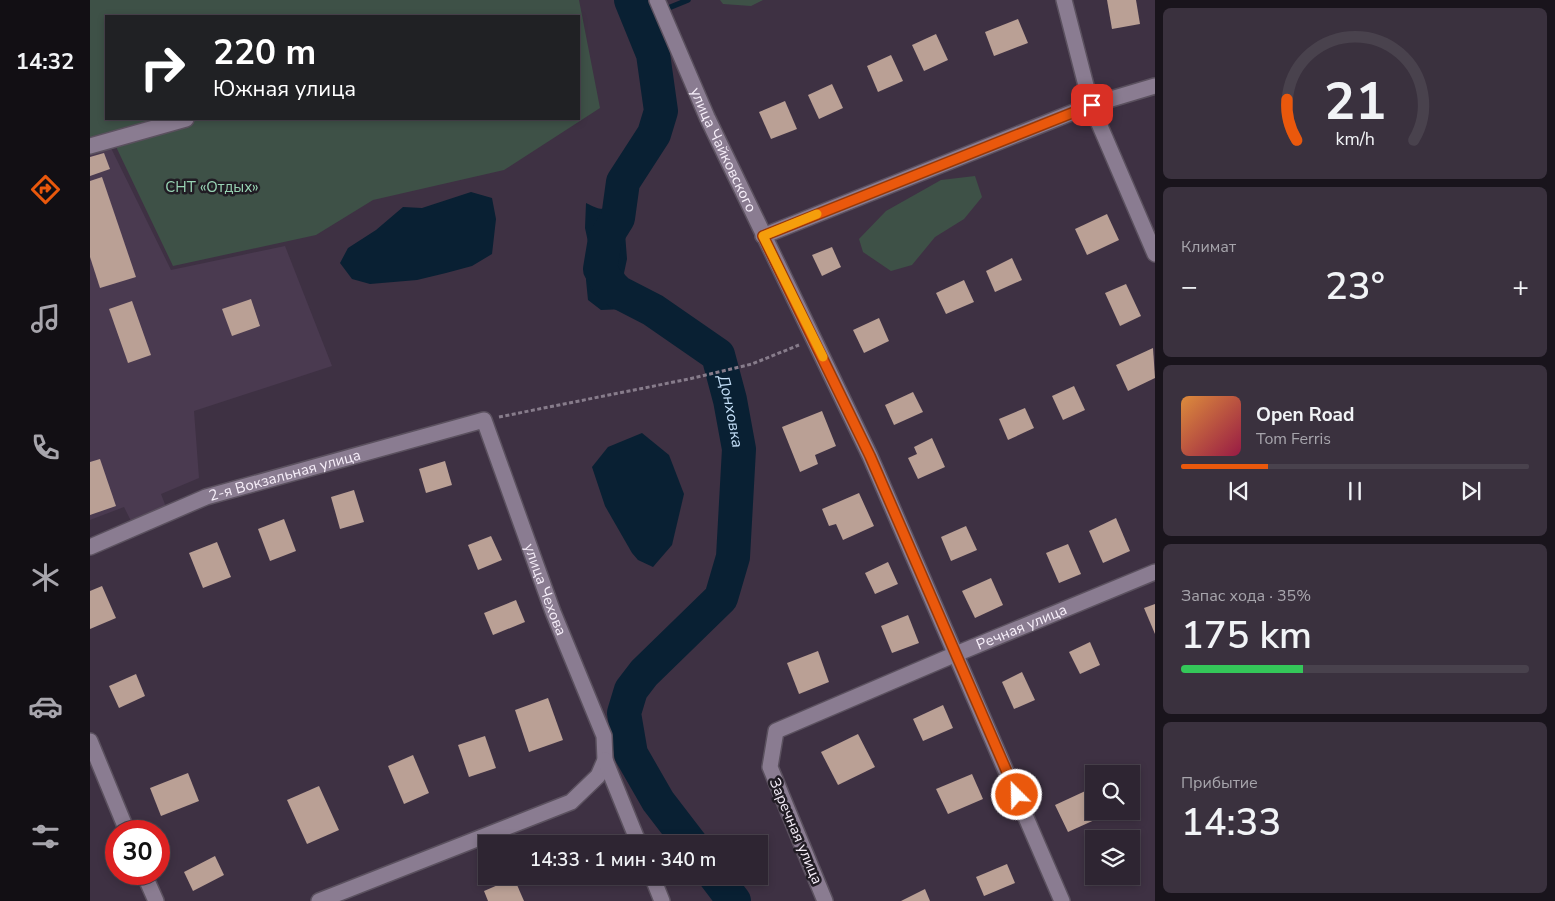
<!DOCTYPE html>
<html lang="ru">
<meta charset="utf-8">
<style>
:root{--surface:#2e2532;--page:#3a313e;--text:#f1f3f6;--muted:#a7a5ac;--line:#49424d;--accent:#ea580c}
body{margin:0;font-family:"Nunito Sans",sans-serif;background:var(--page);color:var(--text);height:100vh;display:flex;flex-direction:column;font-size:19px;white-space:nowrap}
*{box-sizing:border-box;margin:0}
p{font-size:16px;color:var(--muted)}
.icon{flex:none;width:28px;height:28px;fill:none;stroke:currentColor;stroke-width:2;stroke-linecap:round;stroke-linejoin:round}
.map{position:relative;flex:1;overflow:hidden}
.panel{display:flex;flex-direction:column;gap:8px;padding:8px;background:#19141c;width:400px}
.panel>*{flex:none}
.top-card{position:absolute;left:15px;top:15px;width:475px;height:105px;border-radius:0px;box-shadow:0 2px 8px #0003,0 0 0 1px var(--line);background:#202124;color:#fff;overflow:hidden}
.fabs{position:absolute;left:995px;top:765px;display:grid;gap:10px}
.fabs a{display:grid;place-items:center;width:55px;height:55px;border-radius:0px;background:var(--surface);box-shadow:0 2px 8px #0003,0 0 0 1px var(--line);font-size:25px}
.speed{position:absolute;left:15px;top:820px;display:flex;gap:10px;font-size:25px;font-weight:700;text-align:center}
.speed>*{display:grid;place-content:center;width:65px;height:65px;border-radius:50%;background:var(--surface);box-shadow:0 2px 8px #0003,0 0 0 1px var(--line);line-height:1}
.speed .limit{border:8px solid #d22;background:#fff;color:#111}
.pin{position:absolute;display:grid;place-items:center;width:42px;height:42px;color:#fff;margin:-21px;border-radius:10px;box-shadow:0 2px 8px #0006}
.me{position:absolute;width:55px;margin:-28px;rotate:337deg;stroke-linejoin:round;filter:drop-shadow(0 0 4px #0008)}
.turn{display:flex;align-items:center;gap:18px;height:105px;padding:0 25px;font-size:22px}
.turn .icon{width:65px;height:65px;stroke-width:2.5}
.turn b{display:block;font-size:35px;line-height:42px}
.big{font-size:38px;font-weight:600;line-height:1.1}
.panel .tile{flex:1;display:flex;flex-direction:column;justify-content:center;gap:8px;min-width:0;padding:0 18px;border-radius:8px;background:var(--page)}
.panel .dial{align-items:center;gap:0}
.dial svg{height:130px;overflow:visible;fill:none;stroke:var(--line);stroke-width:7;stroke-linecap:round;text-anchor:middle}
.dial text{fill:var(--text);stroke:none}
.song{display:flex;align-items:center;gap:15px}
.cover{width:60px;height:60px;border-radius:8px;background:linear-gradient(135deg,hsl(30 70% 55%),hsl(340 70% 35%))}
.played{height:5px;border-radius:2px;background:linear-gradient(90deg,var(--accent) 25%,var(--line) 25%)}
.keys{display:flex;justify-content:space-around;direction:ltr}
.heat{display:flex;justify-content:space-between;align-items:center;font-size:28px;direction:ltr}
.charge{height:8px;border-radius:4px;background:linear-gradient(90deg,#34c759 35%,var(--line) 0)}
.trip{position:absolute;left:388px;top:835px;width:290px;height:50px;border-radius:0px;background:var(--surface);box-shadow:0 2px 8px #0003,0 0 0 1px var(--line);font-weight:600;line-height:50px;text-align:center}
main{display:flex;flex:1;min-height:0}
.tabs{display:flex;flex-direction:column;width:90px;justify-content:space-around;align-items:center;background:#120f14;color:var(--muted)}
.tabs .icon{width:35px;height:35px}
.tabs .current{color:var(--accent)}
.tabs b{font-size:22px;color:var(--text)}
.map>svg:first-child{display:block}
</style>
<main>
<nav class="tabs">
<b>14:32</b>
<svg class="icon current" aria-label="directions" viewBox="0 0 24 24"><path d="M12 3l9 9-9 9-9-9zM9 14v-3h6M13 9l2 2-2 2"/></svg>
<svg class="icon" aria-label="music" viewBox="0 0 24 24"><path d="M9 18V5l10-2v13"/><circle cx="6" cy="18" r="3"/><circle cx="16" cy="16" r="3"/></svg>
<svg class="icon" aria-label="phone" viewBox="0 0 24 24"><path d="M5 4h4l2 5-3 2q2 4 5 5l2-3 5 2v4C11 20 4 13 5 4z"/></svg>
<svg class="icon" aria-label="climate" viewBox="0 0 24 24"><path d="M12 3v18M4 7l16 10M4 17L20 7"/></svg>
<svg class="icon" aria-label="car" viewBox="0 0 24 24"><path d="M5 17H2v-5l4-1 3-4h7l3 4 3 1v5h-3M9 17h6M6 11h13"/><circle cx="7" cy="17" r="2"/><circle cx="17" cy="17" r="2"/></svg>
<svg class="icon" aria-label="filters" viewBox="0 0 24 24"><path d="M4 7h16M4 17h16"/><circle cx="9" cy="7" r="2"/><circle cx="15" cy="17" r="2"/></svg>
</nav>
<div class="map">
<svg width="1065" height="901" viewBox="0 0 1065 901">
<rect width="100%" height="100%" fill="#3e3143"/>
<polygon fill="#4a3a50" points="20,146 81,270 195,246 242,366 104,411 109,478 71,494 76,507 41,521 34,507 0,520 0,152"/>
<g fill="#3e5147" fill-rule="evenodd">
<path d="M0 0H489L510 108 414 170 283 200 226 235 83 266 19 132 0 138ZM16 16H489V119H16Z"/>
<polygon points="630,0 673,0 661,6 633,4"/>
<polygon points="885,176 892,197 874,219 845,237 822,265 801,271 773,252 769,239 796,211 851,180"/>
</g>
<g fill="#092033">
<polygon points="381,192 402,198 406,219 402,254 382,266 356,273 327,280 280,284 262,279 250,263 258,248 286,230 313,207 332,208"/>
<path d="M530 200 537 209 535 233 537 259 534 273 537 283 550 298V303L535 309 511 310 498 300 496 280 500 251 495 228 496 203C513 212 515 210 530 200Z"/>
<polygon points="552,433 579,455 594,494 582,545 563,567 548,560 542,553 515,506 502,467 518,447"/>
</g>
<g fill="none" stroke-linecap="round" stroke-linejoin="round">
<polyline stroke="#092033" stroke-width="5.5" points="563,54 562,22 571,11 598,0"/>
<g stroke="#092033" stroke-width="34">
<path id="s1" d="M541 0 563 54 571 111 564 134 533 182 528 218 515 239 510 269 517 281 528 292 563 310 628 355 640 400 649 449 643 557 631 598 554 673 541 690 534 713 541 754 568 801 601 844"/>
<polyline points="625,876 644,901"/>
</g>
</g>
<g fill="#baa095">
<polygon points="1017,0 1046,0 1050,24 1022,29"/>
<polygon points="928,19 938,43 904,56 895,32"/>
<polygon points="846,34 858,60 834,71 822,45"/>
<polygon points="801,55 813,81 788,92 777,66"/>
<polygon points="742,84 753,108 729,119 718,95"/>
<polygon points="695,101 707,129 681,139 669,112"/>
<polygon points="14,153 20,169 0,176 0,157"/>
<polygon points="12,177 46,277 10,288 0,257 0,181"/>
<polygon points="1017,214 1029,240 997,255 985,229"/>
<polygon points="742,247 751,267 732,276 722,255"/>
<polygon points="922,258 932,280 905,292 896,271"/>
<polygon points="874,280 884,302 856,314 846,293"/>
<polygon points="1036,284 1051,316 1030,326 1015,293"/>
<polygon points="161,299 170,326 142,336 132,309"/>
<polygon points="42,301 61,355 38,363 19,309"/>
<polygon points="789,318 799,341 774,353 763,330"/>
<polygon points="1063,348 1065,378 1038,391 1026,365"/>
<polygon points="984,386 995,410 973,420 962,396"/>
<polygon points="823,392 833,412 804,425 795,405"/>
<polygon points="935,408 944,428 918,440 909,419"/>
<polygon points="732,411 746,446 725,455 728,464 710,472 692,427"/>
<polygon points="842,438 855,467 828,479 818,458 827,454 824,447"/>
<polygon points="10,459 26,506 0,515 0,462"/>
<polygon points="355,461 362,485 336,493 329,469"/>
<polygon points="264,490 274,522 250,529 241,497"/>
<polygon points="769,493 784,526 753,540 746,524 739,526 732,509"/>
<polygon points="1026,518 1040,551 1013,563 999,531"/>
<polygon points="194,519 206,551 180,561 168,529"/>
<polygon points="876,526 887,550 861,561 851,537"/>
<polygon points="401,536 412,560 388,570 378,545"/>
<polygon points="127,542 141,577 113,588 99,553"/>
<polygon points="978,544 991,574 969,583 956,553"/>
<polygon points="798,562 808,584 785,594 775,573"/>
<polygon points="901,578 913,605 885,618 872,591"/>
<polygon points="12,586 26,618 0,629 0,591"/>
<polygon points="426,600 435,622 403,635 394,613"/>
<polygon points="1065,604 1065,634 1054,608"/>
<polygon points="818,615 829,643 802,653 791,626"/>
<polygon points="1000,642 1010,665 990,674 979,652"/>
<polygon points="728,651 739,682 709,694 697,663"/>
<polygon points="932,672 945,700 924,709 912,682"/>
<polygon points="46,674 55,696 29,708 19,686"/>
<polygon points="458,698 473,740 439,752 425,710"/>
<polygon points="853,705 863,728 833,741 823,719"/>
<polygon points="768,734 785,767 748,785 731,752"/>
<polygon points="395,736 406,768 379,777 368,745"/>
<polygon points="323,755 339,793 314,804 298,766"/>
<polygon points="98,773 109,801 71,816 60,788"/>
<polygon points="882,774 893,799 858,814 846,789"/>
<polygon points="229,786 249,830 217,844 197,800"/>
<polygon points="1004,787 1004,811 1020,813 978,832 965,805"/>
<polygon points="125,856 134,875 103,891 94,872"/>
<polygon points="917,864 925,883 894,896 886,877"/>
<polygon points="508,876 527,876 510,883"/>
<polygon points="424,878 434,901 398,901 394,891"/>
<polygon points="835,889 840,901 811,901"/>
</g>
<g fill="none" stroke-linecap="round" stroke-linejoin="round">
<g stroke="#5b515f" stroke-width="18">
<g id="street">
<path id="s2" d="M567 0 617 117 780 456 972 901"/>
<polyline points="974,0 1001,105 1065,254"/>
<polyline points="0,146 96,119"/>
<polyline points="673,236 1001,105 1065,86"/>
<path id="s3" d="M0 547 116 497 394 420 463 612 514 736 515 760 508 776 481 802 229 901"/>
<polyline points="515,760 549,844"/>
<polyline points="562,876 572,901"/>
<path id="s4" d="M735 901 680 767 686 731 866 654 1065 572"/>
</g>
</g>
<g stroke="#5b515f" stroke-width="18">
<g id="secondary">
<polyline points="0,741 37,831"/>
<polyline points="54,874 66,901"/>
</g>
</g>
<polyline stroke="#877c8b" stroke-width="3" stroke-dasharray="4 2.5" stroke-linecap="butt" points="409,417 599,379 662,364 709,345"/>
<use href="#street" stroke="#8a7c91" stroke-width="15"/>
<use href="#secondary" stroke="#8a7c91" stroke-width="15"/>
</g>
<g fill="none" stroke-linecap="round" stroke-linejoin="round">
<g stroke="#983908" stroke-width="12">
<polyline id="route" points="927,795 780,456 673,236 1002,105"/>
</g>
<use href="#route" stroke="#ea580c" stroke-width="9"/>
<polyline stroke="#f59e0b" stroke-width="9" points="727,214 673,236 733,357"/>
</g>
<g text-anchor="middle" stroke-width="5" stroke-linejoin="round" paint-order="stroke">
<g font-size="15" fill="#f7effa" stroke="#211c24">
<text dy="5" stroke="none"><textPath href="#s2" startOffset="164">улица Чайковского</textPath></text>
<text dy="5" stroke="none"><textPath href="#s3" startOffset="208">2-я Вокзальная улица</textPath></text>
<text dy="5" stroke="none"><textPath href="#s3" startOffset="595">улица Чехова</textPath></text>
<text dy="5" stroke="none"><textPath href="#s4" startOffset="448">Речная улица</textPath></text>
<text transform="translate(706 831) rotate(67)" y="5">Заречная улица</text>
</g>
<g font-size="15" fill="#98d4b4" stroke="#211c24">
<text x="122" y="192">СНТ «Отдых»</text>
</g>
<g font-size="16" font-style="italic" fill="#c5e0f9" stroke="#211c24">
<text dy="6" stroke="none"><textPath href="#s1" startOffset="494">Донховка</textPath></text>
</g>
</g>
</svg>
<div class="fabs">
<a><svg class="icon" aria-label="search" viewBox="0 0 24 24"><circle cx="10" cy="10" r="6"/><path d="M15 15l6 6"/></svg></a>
<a><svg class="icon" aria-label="layers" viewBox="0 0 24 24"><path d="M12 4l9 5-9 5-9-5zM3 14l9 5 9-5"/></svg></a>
</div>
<div class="speed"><div class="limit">30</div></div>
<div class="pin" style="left:1002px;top:105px;background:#d93025"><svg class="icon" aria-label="arrive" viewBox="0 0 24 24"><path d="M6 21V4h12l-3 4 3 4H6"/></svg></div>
<svg class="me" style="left:927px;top:795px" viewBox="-20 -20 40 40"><circle r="17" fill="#ea580c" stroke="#fff" stroke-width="3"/><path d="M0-11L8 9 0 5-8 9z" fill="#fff"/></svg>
<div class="trip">14:33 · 1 мин · 340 m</div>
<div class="top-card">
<div class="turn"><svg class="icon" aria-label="right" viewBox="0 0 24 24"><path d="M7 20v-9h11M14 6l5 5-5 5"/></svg><div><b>220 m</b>Южная улица</div></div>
</div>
</div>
<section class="panel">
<div class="tile dial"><svg viewBox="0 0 100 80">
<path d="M14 69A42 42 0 1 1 86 69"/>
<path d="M14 69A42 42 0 0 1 8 44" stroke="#ea580c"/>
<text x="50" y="56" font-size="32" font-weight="700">21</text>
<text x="50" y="72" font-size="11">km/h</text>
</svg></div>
<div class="tile"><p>Климат</p>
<div class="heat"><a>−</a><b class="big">23°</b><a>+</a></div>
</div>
<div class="tile">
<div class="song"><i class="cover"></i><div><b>Open Road</b><p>Tom Ferris</p></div></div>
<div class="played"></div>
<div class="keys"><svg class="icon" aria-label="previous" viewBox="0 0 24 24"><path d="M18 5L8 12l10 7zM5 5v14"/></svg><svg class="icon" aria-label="pause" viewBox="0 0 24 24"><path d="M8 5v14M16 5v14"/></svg><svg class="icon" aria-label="next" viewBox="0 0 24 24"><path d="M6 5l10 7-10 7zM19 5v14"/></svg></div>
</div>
<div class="tile"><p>Запас хода · 35%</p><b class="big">175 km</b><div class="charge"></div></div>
<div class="tile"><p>Прибытие</p><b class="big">14:33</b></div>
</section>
</main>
